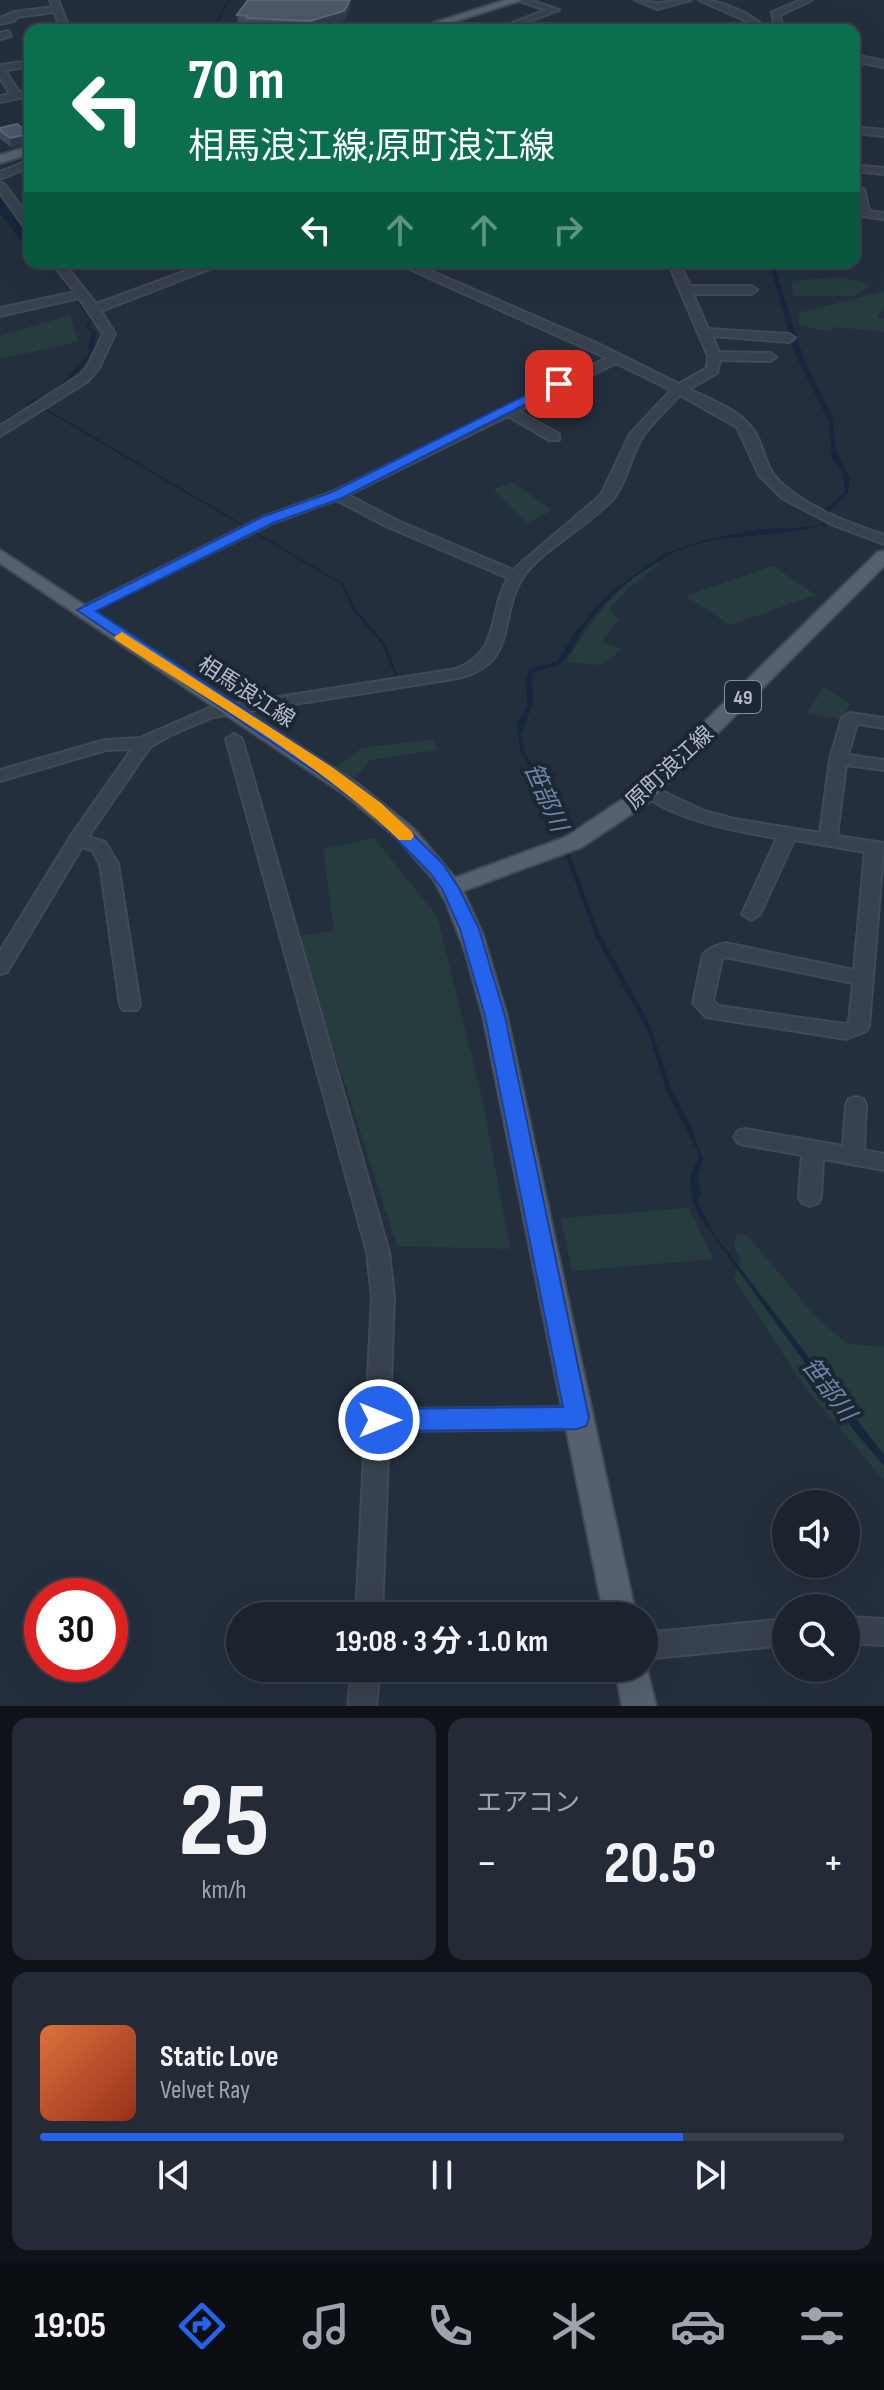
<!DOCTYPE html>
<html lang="ja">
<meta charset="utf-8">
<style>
:root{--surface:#1b232e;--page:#242b36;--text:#f1f3f6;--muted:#a0a4aa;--line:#39404a;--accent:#2563eb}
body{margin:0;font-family:"Sofia Sans Condensed","Noto Sans JP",sans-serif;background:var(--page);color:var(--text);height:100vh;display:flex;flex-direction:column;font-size:30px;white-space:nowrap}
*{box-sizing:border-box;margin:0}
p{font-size:26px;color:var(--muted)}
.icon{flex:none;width:44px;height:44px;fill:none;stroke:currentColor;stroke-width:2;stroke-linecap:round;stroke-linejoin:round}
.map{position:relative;height:1706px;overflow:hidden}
.sheet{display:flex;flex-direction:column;gap:12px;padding:12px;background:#0f1319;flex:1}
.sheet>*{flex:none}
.top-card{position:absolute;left:24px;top:24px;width:836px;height:244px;border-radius:16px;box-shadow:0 8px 32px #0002,0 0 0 2px var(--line);background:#0b6e4f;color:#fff;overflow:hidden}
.fabs{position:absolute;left:772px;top:1490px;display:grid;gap:16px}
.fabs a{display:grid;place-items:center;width:88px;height:88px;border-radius:50%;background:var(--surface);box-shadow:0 8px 32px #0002,0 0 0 2px var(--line);font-size:40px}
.speed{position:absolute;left:24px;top:1578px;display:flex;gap:16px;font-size:40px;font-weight:700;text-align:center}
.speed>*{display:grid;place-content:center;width:104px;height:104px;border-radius:50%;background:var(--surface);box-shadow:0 8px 32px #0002,0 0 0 2px var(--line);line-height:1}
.speed .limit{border:12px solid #d22;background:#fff;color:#111}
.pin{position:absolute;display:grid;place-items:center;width:68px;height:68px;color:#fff;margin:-34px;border-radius:16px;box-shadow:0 4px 12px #0006}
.me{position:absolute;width:88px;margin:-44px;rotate:90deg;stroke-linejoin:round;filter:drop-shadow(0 0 6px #0008)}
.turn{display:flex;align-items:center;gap:28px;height:168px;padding:0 32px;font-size:36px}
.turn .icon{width:104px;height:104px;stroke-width:2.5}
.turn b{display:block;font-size:56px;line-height:68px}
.lanes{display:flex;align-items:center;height:76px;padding:0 32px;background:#0003;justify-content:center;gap:40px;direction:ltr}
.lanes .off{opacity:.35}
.big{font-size:60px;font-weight:700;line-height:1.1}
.sheet .card{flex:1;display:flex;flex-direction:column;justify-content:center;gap:12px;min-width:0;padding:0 28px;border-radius:16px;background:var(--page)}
.sheet .dial{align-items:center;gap:0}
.dial b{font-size:104px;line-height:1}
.song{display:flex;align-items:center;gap:24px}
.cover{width:96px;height:96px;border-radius:12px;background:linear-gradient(135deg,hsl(20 70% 55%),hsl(10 70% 35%))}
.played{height:8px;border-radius:4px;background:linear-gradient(90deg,var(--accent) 80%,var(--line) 80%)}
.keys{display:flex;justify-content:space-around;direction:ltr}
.heat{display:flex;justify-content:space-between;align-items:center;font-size:44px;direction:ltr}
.sheet .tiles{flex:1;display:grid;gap:12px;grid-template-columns:1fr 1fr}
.card:last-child{grid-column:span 2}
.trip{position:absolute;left:226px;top:1602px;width:432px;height:80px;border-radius:40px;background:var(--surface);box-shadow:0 8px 32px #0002,0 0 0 2px var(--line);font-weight:700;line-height:80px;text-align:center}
.tabs{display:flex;height:128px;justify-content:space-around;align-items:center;background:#0b0e12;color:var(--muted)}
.tabs .icon{width:56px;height:56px}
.tabs .on{color:var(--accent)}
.tabs b{font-size:36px;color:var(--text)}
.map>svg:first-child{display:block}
</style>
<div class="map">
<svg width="884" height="1706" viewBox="0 0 884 1706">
<rect width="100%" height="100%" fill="#242f3e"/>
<g fill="#263c3f">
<polygon points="838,277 861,281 869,286 855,296 794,296 791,281"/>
<polygon points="884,291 884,308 877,318 884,319 884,332 835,327 830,332 799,325 799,314 806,311"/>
<polygon points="70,315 78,342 0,359 0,336"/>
<polygon points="512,482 552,510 527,523 493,490"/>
<path d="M662 563 628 589 609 609 619 620 601 642 623 649 601 665 566 662C587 628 621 575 662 563Z"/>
<polygon points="773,566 816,595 730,625 686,596"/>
<polygon points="824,687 850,703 843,720 807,713"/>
<polygon points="433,739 437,750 370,760 355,779 335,768 362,748"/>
<polygon points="374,838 437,916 483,1102 510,1249 397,1246 297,936 334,931 323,849"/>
<polygon points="689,1208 713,1259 572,1271 561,1218"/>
<polygon points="736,1234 747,1235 817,1318 848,1344 884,1347 884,1480 806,1389 734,1279 741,1260 734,1247"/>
</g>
<g fill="#17263c">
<path d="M46 262 92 319 88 326 96 332C95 336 96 340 95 344 91 366 53 394 36 406L47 409 342 583 355 608 386 645 398 678H396L382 644 352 609 341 584 45 410 33 406 0 422 28 407 25 404 54 391 88 355 89 340 93 333 86 326 90 319Z"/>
<path d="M769 262H773L805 363 832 415 836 450 850 479 848 492 831 510V519L825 524 826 527 822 525C771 541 719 529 667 556 634 574 606 598 584 628 577 638 570 657 560 664 552 669 541 668 532 674L533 703 521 735 525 753 559 810 561 830 597 928 650 1025 671 1088 690 1124 703 1160 697 1176 701 1194 697 1201 714 1234 884 1455V1466L852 1428 699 1216C691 1197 684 1178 698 1161V1152L666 1090 648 1031 596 938 557 833 555 817 545 793 520 751 517 722 527 707 526 679 530 668 557 662 576 631 607 595 664 554 704 540 759 529 814 527 821 524 828 514 822 508 830 506 845 492 842 471 832 459 829 422 794 352Z"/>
</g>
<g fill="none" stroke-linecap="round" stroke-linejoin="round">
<polyline stroke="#17263c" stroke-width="2" points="213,30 228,0"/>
<polygon fill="#17263c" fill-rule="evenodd" points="0,197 6,199 30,231 30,247 24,245 0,213"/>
<g stroke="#414a57" stroke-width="4">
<g id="minor">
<polygon points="50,0 58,0 70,30 62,30 54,12 17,17 14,21 0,24 0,18 14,12 53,7"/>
<polygon points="517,0 530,0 559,10 506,30 494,30 546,10"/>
<polygon points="635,0 657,3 691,0 657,9"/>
<path d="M699 0C721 0 753 14 768 30H759L751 23Z"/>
<polygon points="801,0 812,0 780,15 783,30 775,30 772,12"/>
<polygon points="8,31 11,36 0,39 0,33"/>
<polygon points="854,55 884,61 884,67 854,61"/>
<polygon points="30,61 30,67 5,70 19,92 30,90 30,96 0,102 0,96 10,94 0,78 0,65"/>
<polygon points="854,127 884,130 884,136 854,133"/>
<polygon points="30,160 30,167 0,179 0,172"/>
<polygon points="854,165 884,168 884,174 854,171"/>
<polygon points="0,183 4,184 30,219 30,230 26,229 0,193"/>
<polygon points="856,189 864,189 869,211 884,213 884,219 854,215 854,209 858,209"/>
<polygon points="51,262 63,262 96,304 211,262 228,262 101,311 115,334 99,368 88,381 0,436 0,426 80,375 87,367 103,334 79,298 0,316 0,308 75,292"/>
<path d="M394 262H410L594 342 679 384 707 368 708 356 668 262 714 263 716 265 710 268H682L690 286H751L757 290 751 294H693L708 329 789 334 795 338 789 342 712 336 719 352 770 353 776 357 770 361 720 360 717 373 689 389C714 402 745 411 758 438 765 454 767 470 780 482 807 508 849 523 884 535V544L833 525 782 498 759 475 737 427 680 395C668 408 653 421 643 436 630 455 627 484 611 501 588 525 540 552 523 577 497 617 520 662 459 678L213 717 171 735 150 747 88 837 105 842 118 864 140 1005 137 1010H123L120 1005 100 864 92 850 82 847 7 972 0 974V951L71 836 132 749 106 750 0 781V770L105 740 140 738 209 708 456 669C502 651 487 614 508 578L388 527 336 500 273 523 89 613 84 615 76 610 263 517 332 492 607 358ZM616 363 671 390 630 434 601 495 513 570 398 521 348 495 508 416 549 440H559V434L518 411Z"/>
<path d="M850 713 884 718V728L857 724 848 755 884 760V770L846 765 837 836 884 843 869 1026 866 1031 846 1039 706 1017 693 1003 703 955C708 948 717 946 725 943L854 970 865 852 794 840 760 914 751 920 742 914 777 838C740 832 666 819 640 790L649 785 704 811 734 819 820 833 830 759 842 718ZM726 957 853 983 849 1022 844 1024 719 1006 713 1001 722 959Z"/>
<polygon points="234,734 242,739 389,1252 394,1297 390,1409 577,1407 586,1410 589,1418 586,1426 577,1429 389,1431 382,1616 356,1616 372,1297 367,1252 226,739"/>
<polygon points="856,1097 863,1099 866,1105 864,1150 884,1154 884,1170 823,1159 821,1197 818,1203 810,1206 802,1203 799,1197 802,1155 745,1145 738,1143 734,1137 738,1131 745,1129 843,1146 846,1105 849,1099"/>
<polygon points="846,1617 884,1619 884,1645 846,1643"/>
<polygon points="786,1619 786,1645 644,1659 644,1633"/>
<polygon points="352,1668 380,1668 376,1706 348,1706"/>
</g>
</g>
<g stroke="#414a57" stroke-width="4">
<g id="major">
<polygon points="506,0 522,0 428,30 411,30"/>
<polygon points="30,146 30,154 0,163 0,155"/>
<polygon points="0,550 358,784 414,829 455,878 566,837 632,793 878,552 884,551 884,566 648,803 582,847 463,891 483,935 507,1016 636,1616 604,1616 483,1016 465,951 447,904 434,880 398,839 344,794 0,563"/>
<polygon points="644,1657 656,1706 622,1706 615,1668 644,1668"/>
</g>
</g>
<use href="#minor" fill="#38414e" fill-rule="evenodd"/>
<use href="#major" fill="#56606e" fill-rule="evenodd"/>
</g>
<g fill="#3f4b5c">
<polygon points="351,7 344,20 310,29 247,27 247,24 238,24 237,15"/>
<polygon points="0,128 29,134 30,143 11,147 0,139"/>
</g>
<g fill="#2f3b4b">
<polygon points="349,0 351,7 344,20 310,29 310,21"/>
<polygon points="29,134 30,143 11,147 10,138"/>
</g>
<g fill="#4b5868" stroke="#5c6777" stroke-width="2">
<polygon points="248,0 350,0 344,11 310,21 247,18 248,16 237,15"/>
<polygon points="17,124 29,134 10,138 0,130 0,128"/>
</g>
<polygon fill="#2563eb" stroke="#184099" stroke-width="2" points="554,381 565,384 342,498 273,523 96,611 332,767 381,803 443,864 459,888 479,929 505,1016 589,1418 586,1426 577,1429 379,1431 371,1428 367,1420 371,1412 379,1409 563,1407 485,1016 460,929 442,889 430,873 369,811 320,775 77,610 262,517 332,492"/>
<path fill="#f59e0b" d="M122 632 332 767 381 803 411 831 414 836 411 840H399C316 760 212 703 116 640L114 637Z"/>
<g text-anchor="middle" stroke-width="8" stroke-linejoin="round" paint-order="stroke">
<rect fill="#1d2633" stroke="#878f9c" stroke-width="2" x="725" y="681" width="36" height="32" rx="6"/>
<g font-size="20" font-weight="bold" fill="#b4bcc9">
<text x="743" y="704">49</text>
</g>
<g font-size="22" fill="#b4bcc9" stroke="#1d2633">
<text transform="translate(247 691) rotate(33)" y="8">相馬浪江線</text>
<text transform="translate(669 767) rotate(-43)" y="8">原町浪江線</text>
</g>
<g font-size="24" font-style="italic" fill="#6d86a8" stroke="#1d2633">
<text transform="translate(546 797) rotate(66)" y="8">笹部川</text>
<text transform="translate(829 1389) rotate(53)" y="8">笹部川</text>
</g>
</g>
</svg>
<div class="fabs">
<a><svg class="icon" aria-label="sound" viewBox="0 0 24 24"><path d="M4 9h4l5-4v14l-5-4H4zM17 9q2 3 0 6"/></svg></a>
<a><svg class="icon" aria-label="search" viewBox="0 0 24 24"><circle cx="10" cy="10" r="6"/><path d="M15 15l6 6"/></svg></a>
</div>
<div class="speed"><div class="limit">30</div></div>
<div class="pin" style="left:559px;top:384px;background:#d93025"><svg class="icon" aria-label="arrive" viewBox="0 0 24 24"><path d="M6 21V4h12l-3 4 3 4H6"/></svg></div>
<svg class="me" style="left:379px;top:1420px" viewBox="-20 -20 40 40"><circle r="17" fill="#2563eb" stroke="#fff" stroke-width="3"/><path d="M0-11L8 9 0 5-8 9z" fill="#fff"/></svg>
<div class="trip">19:08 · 3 分 · 1.0 km</div>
<div class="top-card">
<div class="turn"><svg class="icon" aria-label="left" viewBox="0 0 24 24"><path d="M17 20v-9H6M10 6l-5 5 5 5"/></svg><div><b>70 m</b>相馬浪江線;原町浪江線</div></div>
<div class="lanes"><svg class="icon" aria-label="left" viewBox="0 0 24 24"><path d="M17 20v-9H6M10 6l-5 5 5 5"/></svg><svg class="icon off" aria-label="ahead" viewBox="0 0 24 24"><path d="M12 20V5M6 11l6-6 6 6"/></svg><svg class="icon off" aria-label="ahead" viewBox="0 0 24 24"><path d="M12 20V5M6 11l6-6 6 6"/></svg><svg class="icon off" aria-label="right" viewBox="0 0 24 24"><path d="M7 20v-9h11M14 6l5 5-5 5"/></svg></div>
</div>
</div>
<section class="sheet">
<div class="tiles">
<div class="card dial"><b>25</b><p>km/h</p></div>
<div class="card"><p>エアコン</p>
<div class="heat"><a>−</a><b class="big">20.5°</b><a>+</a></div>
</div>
<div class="card">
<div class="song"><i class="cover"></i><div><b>Static Love</b><p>Velvet Ray</p></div></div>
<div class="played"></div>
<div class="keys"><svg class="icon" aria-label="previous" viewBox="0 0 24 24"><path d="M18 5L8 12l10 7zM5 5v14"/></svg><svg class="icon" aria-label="pause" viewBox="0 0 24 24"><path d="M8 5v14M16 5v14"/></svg><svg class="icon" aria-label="next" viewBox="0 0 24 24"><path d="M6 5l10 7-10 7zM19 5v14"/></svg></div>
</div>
</div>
</section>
<nav class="tabs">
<b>19:05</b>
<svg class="icon on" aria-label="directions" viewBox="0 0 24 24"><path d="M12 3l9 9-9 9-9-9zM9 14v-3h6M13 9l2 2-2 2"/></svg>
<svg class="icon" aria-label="music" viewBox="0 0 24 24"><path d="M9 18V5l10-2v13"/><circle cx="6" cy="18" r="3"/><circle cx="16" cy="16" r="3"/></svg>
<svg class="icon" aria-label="phone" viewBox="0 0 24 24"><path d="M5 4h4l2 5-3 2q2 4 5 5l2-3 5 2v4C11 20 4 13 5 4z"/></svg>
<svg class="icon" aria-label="climate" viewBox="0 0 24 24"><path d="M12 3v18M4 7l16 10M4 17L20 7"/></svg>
<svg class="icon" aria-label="car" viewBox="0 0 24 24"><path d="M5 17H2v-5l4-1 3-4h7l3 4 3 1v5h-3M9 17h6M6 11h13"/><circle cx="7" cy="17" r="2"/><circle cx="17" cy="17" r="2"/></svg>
<svg class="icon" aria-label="filters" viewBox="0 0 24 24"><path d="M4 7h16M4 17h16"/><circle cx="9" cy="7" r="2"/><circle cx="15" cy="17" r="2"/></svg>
</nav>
